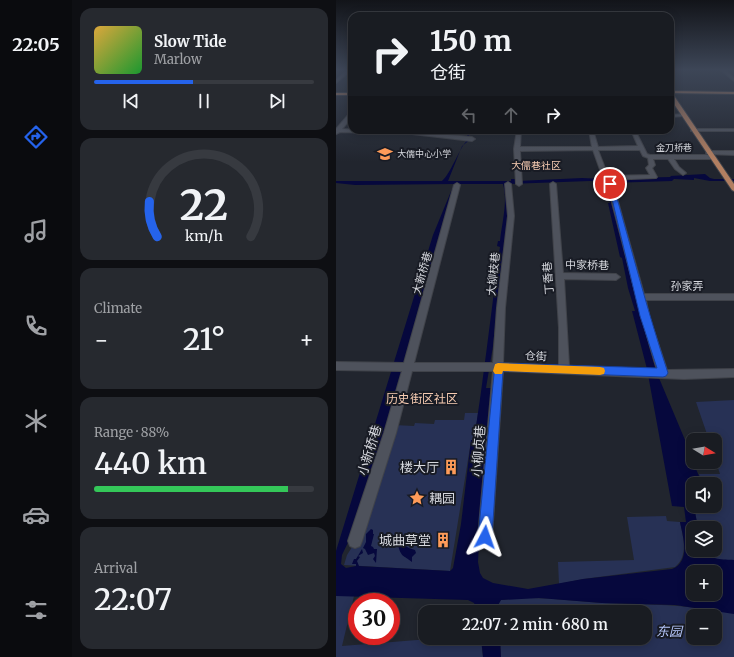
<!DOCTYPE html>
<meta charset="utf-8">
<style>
:root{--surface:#191c22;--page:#26292f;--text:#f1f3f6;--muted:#9fa1a5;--line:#373a40;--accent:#2563eb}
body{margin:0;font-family:Merriweather,"Noto Sans SC",serif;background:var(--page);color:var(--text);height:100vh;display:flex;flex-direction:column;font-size:15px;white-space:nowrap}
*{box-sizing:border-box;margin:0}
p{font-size:13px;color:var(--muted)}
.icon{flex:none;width:22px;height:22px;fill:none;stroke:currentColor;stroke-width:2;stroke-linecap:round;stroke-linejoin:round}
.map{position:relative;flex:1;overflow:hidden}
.details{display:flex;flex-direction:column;gap:8px;padding:8px;background:#0e0f13;width:264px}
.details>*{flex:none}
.top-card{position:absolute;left:12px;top:12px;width:326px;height:122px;border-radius:12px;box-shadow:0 2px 10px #0003,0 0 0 1px var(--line);background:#191c22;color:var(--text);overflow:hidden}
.needle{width:26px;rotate:101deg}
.tools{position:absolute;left:350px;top:433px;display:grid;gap:8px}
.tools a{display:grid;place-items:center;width:36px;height:36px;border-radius:8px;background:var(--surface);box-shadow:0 2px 10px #0003,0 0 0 1px var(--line);font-size:20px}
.speed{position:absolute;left:12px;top:593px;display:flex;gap:8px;font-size:20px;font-weight:700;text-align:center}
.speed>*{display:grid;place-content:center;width:52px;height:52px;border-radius:50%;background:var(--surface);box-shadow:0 2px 10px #0003,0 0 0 1px var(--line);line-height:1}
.speed .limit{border:6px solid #d22;background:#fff;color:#111}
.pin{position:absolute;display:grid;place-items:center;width:34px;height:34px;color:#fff;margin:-17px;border:2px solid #fff;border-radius:50%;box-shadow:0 1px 4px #0007}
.me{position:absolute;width:44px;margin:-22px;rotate:4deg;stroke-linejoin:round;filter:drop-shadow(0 0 3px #0008)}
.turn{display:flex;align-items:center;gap:14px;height:84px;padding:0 16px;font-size:18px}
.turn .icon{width:52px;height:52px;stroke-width:2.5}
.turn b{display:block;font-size:28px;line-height:34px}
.lanes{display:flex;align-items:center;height:38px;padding:0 16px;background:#0003;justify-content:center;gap:20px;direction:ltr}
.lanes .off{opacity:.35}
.big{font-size:30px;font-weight:600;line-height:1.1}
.details .widget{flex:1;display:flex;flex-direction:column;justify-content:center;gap:6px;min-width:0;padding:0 14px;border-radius:12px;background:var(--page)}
.details .dial{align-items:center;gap:0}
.dial svg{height:104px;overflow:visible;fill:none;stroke:var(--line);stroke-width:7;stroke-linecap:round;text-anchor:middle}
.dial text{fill:var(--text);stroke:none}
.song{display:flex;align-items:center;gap:12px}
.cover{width:48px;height:48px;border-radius:6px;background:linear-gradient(135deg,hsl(40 70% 55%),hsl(130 70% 35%))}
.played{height:4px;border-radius:2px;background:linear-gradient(90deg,var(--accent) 45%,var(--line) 45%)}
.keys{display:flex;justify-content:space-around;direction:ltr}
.heat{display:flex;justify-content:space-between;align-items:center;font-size:22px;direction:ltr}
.charge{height:6px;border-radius:3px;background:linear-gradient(90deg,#34c759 88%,var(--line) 0)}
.trip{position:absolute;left:82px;top:605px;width:234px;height:40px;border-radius:12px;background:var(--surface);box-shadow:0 2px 10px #0003,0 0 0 1px var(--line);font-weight:600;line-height:40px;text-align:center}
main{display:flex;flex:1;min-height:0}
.tab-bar{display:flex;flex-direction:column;width:72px;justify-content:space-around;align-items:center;background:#0a0b0e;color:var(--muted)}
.tab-bar .icon{width:28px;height:28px}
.tab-bar .current{color:var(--accent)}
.tab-bar b{font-size:18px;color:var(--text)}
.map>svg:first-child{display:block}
</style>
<main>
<nav class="tab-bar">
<b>22:05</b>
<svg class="icon current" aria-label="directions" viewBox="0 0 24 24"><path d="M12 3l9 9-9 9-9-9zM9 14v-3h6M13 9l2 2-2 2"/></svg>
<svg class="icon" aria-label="music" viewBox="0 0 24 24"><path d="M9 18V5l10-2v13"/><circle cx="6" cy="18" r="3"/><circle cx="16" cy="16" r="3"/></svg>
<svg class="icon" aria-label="phone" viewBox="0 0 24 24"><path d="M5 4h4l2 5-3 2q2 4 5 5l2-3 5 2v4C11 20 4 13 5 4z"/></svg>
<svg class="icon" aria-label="climate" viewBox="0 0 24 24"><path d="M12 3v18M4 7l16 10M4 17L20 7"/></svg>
<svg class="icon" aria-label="car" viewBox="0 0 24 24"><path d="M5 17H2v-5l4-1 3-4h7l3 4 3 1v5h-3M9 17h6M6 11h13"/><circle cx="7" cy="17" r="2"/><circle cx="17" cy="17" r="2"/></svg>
<svg class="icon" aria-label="filters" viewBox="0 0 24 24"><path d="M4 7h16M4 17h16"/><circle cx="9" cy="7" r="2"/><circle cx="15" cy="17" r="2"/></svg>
</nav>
<section class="details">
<div class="widget">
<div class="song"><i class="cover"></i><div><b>Slow Tide</b><p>Marlow</p></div></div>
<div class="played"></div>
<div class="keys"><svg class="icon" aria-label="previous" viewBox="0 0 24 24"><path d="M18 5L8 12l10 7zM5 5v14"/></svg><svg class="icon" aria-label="pause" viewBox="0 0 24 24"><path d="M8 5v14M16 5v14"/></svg><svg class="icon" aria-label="next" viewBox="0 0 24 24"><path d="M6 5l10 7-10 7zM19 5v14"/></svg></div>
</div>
<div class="widget dial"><svg viewBox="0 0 100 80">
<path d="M14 69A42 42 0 1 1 86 69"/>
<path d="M14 69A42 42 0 0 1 8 42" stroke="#2563eb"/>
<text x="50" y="56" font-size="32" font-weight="700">22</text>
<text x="50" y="72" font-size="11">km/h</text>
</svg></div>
<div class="widget"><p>Climate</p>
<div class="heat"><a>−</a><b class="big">21°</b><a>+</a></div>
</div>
<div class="widget"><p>Range · 88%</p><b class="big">440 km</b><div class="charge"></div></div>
<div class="widget"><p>Arrival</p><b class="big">22:07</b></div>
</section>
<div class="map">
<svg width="398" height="657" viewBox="0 0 398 657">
<rect width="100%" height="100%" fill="#21252e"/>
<g fill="#273155" fill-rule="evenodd">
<path d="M398 400V657H165L164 638H309V612H161L162 605 165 600C199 595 233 601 266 603 301 605 336 603 371 610 385 583 381 575 368 550H379V528H364L363 523H361L358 506H379V484H366L363 474H384L379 459V440H373L360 402ZM357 616H379V638H357Z"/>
<polygon points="129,413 142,413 138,441 135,441 114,571 8,565 11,555 18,544 58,425 78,426 79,423 98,424 99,420 128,420"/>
<path d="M330 516 331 521 344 522C347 537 353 556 339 567L247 579 223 584 222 562 298 560 291 517Z"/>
<polygon points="0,596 18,596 6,646 106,638 145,638 147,657 0,657"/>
</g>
<g fill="#06083d" fill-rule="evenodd">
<path d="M131 130H133V138L134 140 126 146 112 181H175V179H179L180 181H182L246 178 291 180 294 178 335 177 334 176 369 174 374 178 378 179H398V181H374L358 178V180L338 179 336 181 273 183 305 316 323 378 357 459C357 464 364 477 366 484H357L356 498 361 522 363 523 364 528H357V550H369C375 561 387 559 398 560V614L339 605 266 603 203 598 165 600 162 605 161 612H142L138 603 132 600 0 596V551L97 235 118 184 19 185 0 183V181H106C115 173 122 151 131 140ZM254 181 269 182 274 203H272L284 257 286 258 292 288 299 311H296L311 369 336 506 348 507 350 522H344C347 537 355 561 336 569L247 579 192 589 157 583 147 578 144 573 142 562 144 521 155 388H150L157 346 167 252 173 219 170 184ZM120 184H167C172 202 166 222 164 241H162L161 246 164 247C155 312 148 376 138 440H135L125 524 117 568 114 571 23 566 21 561 24 557 22 556 27 553 26 549 20 559H18L16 564H20V566L10 568 5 564 6 555 17 532 58 407 92 276ZM357 572H379V594H357Z"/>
<polygon points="35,529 37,530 37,534 38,534 35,546 37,547 38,549 41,549 40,563 37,559 39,556 38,553 32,555 29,549 27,548 30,542 30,534"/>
<path d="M53 533 57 536 62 535C65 543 70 548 79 550L80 553 76 557V562C67 555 65 557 62 545 58 542 50 543 45 546L49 534Z"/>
<polygon points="145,638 164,638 165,657 147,657"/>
</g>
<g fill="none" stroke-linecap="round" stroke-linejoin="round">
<g stroke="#40434a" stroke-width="2">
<g id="minor">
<polygon points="11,70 15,70 0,83 0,80"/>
<polygon points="385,70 389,70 398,78 398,81"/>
<polygon points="14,113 16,113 16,117 6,129 76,132 136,137 139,139 136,141 76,134 4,132 0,134 0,129"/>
<polygon points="349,114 347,116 334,117 334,115"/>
<polygon points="357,129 398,129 398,131 355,131 355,130"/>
<path d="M181 130H185L184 147H256L253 130H257L262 147 302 146 295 130H299L311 154 314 155H376L379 157 376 159H338L343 167 350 173 347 175 339 169 332 159H317L319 165 316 168 321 177 320 178 270 180 267 178 257 150 184 151 186 184 183 186 180 184 178 149ZM262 150H304L307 156 312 158 313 165 310 168 314 175 272 176Z"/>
<polygon points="373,151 398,151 398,155 371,154 370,153"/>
<path d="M172 182 175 184 178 216 169 308 167 363 223 366V328L214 184 217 182 220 184 227 273 280 274 284 277 280 280 228 279 233 366 321 370C302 308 288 246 271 184L274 182 277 184 308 294H398V300H310L313 316 331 370 398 369V377L348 379 167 371 156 537 154 542 149 544 144 542 142 537 157 371H76L60 433 26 541 24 546 19 548 14 546 12 541 48 433 66 371 0 370V362L68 363 118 185 121 183 124 185 78 363H157L161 308 172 216 169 184Z"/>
</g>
</g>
<g stroke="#40434a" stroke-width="2">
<g id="major">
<polygon points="334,91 398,92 398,94 336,93 398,184 398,191 396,190 334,98"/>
<rect x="0" y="93" width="16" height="2"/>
</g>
</g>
<use href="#minor" fill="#4e525c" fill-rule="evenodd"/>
<use href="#major" fill="#b27f61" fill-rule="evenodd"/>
</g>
<linearGradient id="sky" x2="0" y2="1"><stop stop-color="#121419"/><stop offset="0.43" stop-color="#3d4657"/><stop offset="1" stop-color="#3d4657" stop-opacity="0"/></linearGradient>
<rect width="398" height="162" fill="url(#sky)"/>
<path fill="#2563eb" stroke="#184099" d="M272 182 277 184C295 247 311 310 332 373L330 376 327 377 167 371 156 537 154 542 149 544 144 542 142 537 159 364 162 363 321 368 304 316Z"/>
<polygon fill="#f59e0b" points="162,363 264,367 268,368 269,371 268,374 264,375 167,371 166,374 159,374 157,371 159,364"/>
<defs>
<g id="school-bare" transform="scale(1.2)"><path d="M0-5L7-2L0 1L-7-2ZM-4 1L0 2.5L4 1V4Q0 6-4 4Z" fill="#fe9b59" stroke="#181b24" stroke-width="2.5" paint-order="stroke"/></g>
<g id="building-bare" transform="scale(1.2)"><path d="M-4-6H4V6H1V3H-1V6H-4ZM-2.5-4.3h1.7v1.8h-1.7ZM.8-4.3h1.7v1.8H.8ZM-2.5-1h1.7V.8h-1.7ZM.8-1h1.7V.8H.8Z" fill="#fe9b59" stroke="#181b24" stroke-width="2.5" paint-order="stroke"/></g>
<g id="sight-bare" transform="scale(1.2)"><path d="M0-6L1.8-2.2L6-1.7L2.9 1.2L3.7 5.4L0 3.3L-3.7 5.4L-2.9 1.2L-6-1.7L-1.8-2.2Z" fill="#fe9b59" stroke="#181b24" stroke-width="2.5" paint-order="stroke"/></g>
</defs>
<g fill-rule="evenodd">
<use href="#school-bare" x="49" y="154"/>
<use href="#building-bare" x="115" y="467"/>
<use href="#sight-bare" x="81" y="498"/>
<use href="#building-bare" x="107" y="540"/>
</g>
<g text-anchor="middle" stroke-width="4" stroke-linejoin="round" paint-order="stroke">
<g font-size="9" fill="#d6d8de" stroke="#181b24">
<text x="338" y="151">金刀桥巷</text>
</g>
<g font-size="9" fill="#d6d8de" stroke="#181b24" text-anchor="start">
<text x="61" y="157">大儒中心小学</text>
</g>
<g font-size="10" fill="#f7ccb2" stroke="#181b24">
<text x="200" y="169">大儒巷社区</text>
</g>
<g font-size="11" fill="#d6d8de" stroke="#181b24">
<text transform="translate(251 265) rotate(1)" y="4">中家桥巷</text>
<text transform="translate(86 273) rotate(-74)" y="4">大新桥巷</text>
<text transform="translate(157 274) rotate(-84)" y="4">大柳枝巷</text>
<text transform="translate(212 278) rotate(-94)" y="4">丁香巷</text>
<text x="351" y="290">孙家弄</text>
<text transform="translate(200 356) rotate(2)" y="4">仓街</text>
</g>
<g font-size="12" fill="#f7ccb2" stroke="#181b24">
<text x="86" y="403">历史街区社区</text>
</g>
<g font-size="13" fill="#d6d8de" stroke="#181b24">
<text transform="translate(33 450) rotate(-73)" y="5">小新桥巷</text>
<text transform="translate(142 451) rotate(-86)" y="5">小柳贞巷</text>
</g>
<g font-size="13" fill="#d6d8de" stroke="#181b24" text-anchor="end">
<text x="103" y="472">楼大厅</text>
<text x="93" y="503" text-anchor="start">耦园</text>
<text x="95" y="545">城曲草堂</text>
</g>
<g font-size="13" font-style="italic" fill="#b5c6fa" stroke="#181b24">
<text x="333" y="636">东园</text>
</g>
</g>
</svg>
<div class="tools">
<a><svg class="needle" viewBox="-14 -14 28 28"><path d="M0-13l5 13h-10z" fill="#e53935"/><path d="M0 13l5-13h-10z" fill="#9fa1a5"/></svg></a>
<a><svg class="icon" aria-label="sound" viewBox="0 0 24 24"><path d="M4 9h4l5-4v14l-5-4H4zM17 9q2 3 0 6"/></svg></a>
<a><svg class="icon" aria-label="layers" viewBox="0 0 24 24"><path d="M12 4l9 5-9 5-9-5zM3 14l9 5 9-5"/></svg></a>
<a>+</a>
<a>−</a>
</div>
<div class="speed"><div class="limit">30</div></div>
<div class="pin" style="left:274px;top:184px;background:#d93025"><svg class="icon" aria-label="arrive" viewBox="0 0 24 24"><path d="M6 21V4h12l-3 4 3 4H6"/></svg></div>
<svg class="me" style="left:149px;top:537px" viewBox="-20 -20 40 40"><path d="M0-17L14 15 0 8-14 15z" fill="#2563eb" stroke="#fff" stroke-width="4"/></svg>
<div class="trip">22:07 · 2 min · 680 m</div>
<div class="top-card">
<div class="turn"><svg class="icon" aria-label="right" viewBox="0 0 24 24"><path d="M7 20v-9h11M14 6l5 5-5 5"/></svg><div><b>150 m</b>仓街</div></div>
<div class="lanes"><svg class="icon off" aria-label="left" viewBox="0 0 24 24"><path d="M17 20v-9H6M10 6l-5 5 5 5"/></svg><svg class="icon off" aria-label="ahead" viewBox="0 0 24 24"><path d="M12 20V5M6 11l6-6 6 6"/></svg><svg class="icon" aria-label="right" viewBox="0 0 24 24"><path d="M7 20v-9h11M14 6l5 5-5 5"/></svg></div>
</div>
</div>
</main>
